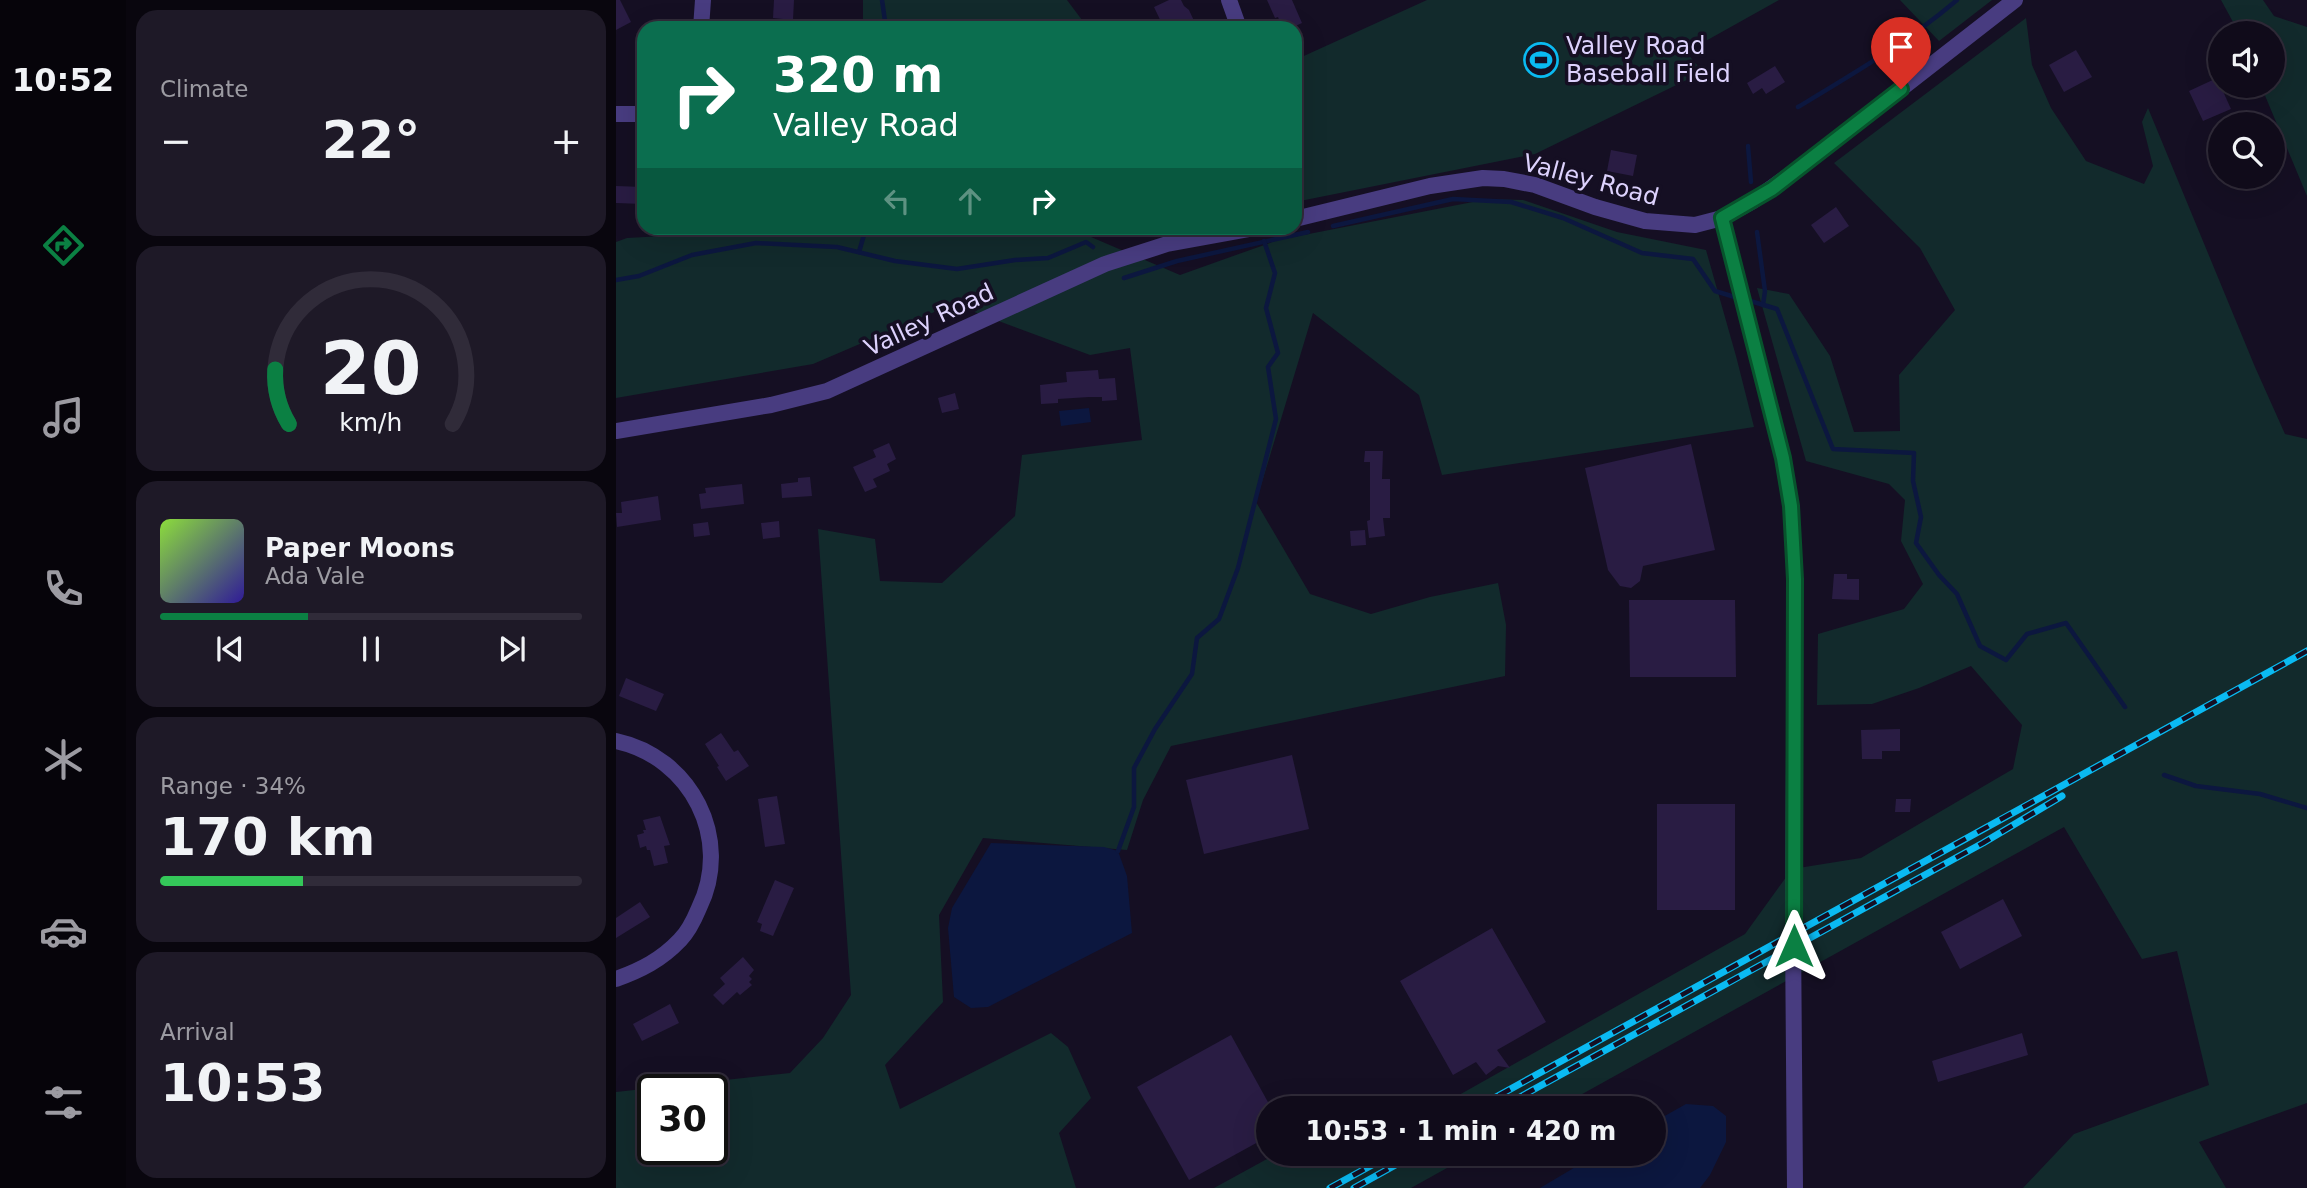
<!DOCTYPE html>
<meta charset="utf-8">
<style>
:root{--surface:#100b1a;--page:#1e1927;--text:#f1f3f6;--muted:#9c9ba2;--line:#302b39;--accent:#0b8043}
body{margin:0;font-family:"DejaVu Sans",sans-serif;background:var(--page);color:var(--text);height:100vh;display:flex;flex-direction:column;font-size:26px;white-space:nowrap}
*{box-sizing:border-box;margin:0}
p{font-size:23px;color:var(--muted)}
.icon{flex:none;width:38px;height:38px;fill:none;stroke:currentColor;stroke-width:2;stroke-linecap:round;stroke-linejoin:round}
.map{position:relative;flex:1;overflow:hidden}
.panel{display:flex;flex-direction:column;gap:10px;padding:10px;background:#09060e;width:490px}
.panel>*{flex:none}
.hud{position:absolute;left:21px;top:21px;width:665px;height:214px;border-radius:21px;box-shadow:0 7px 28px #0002,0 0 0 2px var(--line);background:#0b6e4f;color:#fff;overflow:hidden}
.controls{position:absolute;left:1592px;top:21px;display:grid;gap:14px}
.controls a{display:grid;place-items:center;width:77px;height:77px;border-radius:50%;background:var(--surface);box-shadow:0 7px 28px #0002,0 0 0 2px var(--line);font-size:35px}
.speed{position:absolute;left:21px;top:1074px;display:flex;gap:14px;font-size:35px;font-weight:700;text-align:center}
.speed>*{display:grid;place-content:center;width:91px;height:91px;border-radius:50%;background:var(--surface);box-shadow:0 7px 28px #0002,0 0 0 2px var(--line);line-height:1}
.speed .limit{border:4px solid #111;border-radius:10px;background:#fff;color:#111}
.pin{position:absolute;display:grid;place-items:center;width:60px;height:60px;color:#fff;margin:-72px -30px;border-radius:50% 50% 50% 0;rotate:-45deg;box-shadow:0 0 7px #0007}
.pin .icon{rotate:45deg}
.me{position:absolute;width:77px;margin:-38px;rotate:0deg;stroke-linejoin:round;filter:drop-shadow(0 0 5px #0008)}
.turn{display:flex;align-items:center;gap:24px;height:147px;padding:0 21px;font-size:32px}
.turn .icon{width:91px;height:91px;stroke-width:2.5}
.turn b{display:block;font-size:49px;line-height:60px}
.lanes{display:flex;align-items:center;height:66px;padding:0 21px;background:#0003;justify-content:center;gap:35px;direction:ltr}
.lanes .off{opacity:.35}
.big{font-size:52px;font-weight:700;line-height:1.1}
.panel .widget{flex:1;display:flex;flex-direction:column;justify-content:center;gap:10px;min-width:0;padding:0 24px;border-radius:21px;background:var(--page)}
.panel .dial{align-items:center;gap:0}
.dial svg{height:182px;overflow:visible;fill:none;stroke:var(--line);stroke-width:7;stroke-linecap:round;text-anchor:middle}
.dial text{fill:var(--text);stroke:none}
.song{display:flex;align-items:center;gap:21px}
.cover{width:84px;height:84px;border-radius:10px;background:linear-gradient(135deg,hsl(90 70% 55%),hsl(250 70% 35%))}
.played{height:7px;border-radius:4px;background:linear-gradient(90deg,var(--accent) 35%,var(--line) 35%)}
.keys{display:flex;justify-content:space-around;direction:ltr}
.heat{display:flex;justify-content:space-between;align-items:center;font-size:38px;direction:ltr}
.charge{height:10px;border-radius:5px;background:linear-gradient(90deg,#34c759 34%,var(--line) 0)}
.trip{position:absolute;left:640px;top:1096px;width:410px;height:70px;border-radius:35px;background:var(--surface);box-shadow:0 7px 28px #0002,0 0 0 2px var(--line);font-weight:700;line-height:70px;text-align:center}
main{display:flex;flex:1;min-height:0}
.dock{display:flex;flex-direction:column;width:126px;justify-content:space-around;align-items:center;background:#06040a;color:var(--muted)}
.dock .icon{width:49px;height:49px}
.dock .active{color:var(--accent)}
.dock b{font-size:32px;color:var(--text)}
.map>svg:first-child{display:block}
</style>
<main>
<nav class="dock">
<b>10:52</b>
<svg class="icon active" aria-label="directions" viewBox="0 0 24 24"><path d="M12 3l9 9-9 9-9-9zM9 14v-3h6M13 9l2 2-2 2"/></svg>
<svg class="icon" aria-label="music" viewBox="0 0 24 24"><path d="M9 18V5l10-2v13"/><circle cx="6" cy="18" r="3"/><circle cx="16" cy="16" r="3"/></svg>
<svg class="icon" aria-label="phone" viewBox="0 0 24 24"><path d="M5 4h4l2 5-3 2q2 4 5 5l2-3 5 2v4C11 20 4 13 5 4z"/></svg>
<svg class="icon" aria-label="climate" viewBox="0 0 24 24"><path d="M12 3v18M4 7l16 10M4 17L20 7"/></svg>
<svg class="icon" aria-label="car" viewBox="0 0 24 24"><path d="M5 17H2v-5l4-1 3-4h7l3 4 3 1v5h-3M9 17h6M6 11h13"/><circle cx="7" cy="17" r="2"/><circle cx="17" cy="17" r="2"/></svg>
<svg class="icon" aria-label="filters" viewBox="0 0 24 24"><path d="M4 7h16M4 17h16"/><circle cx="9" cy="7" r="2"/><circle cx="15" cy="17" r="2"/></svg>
</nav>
<section class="panel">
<div class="widget"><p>Climate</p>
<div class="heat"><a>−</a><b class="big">22°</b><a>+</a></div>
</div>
<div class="widget dial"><svg viewBox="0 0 100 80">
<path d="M14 69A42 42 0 1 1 86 69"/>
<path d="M14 69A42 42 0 0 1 8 45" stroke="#0b8043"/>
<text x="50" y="56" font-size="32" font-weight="700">20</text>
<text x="50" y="72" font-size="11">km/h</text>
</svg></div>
<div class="widget">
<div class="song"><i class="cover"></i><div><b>Paper Moons</b><p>Ada Vale</p></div></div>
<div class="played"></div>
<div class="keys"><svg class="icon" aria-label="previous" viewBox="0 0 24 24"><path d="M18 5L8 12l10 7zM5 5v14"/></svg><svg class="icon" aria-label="pause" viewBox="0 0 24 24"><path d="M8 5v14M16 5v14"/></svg><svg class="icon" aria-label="next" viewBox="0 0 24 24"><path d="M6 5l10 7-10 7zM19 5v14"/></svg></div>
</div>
<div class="widget"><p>Range · 34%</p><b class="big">170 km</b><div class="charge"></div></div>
<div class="widget"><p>Arrival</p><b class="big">10:53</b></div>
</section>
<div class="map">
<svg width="1691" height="1188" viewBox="0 0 1691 1188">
<rect width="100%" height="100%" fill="#150f23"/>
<g fill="#122a2c" fill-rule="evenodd">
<polygon points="247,0 451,0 472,28 247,28"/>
<polygon points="811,0 1163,0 1070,52 1087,72 919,154 679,202 679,60"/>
<polygon points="1284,0 1376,0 1323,41"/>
<polygon points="1605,0 1647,0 1658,16 1691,27 1691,196 1645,86 1657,86 1657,33 1623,33"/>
<polygon points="1410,18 1416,65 1435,108 1470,161 1528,184 1537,166 1526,122 1532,108 1639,367 1669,434 1691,439 1691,1103 1583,1142 1610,1188 1407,1188 1458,1134 1593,1085 1561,951 1526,959 1448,827 941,1108 820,1108 1129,934 1176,869 1245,858 1397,769 1406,725 1355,666 1303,688 1256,704 1201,705 1202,634 1288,609 1307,584 1285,541 1289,500 1273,484 1190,461 1141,288 1173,294 1214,356 1238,432 1284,431 1283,375 1339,310 1304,248 1218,163"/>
<path d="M872 199 907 200 1001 232 1090 250 1120 356 1138 427 826 475 803 395 697 313 640 502 694 594 755 614 814 597 882 583 890 625 889 676 555 746 527 800 511 850 367 838 323 915 327 1002 269 1065 284 1109 435 1033 452 1047 475 1098 443 1133 460 1188H0V1092L174 1073 207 1038 235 995 202 529 259 539 264 581 326 583 399 516 406 455 526 440 514 348 474 355 337 304 197 364 0 398V242L11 238 196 228H475V237L564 275 662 240ZM37 1090H96V1150H37Z"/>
<polygon points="662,1153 858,1153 795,1188 598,1188"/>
</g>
<g fill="#0c173f">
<polygon points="473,408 475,422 445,426 443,411"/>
<polygon points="375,843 488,847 502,851 511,876 516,933 372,1007 355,1008 338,997 332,928 336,908"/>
<polygon points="1070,1104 1097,1106 1110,1116 1110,1142 1094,1175 1084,1188 924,1188 983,1153 1038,1153 1038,1122"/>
</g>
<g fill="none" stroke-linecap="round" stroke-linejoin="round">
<g stroke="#0c173f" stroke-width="4.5">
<polyline points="266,0 270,28"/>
<path d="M1182 107C1237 74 1293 41 1341 0"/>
<polyline points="1132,146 1135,182"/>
<polyline points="717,226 837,199 895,202 947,218 1026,253 1077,259 1099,291 1122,298"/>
<polyline points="1141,232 1149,291 1147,305"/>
<polyline points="243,252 250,228"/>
<polyline points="508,278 561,261 692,232"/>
<polyline points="0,280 23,276 76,255 140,243 221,247 279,261 341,269 399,260 432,258 470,242 477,247"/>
<polyline points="1131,300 1161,309 1217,449 1298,453 1297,481 1305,517 1300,543 1323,575 1341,594 1364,646 1390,660 1411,634 1450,623 1509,707"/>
<polyline points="1548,775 1580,786 1644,794 1691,808"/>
<polyline points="502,851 518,807 518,768 539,729 576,674 581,638 603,619 622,568 660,419 652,367 662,353 650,308 659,273 648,241"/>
</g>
</g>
<g fill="#291c43">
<polygon points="0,0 4,0 15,22 0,30"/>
<polygon points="158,0 178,0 177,20 157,18"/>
<polygon points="553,0 565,0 568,6 573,10 579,23 569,28 548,28 538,7"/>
<polygon points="651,0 676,0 686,23 675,28 666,28 662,17 659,18"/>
<polygon points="1460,50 1476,77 1448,92 1433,65"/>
<polygon points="1159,66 1169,82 1150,94 1146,88 1137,94 1131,83"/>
<polygon points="1601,78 1615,109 1587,121 1573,91"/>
<polygon points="995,150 1021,155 1017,176 991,171"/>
<polygon points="0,186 27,187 27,204 0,203"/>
<polygon points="1220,207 1233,226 1208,243 1195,225"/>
<polygon points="482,370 483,379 499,378 501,400 486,401 486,397 473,397 442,399 442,403 425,404 424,385 451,382 450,372"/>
<polygon points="339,393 343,409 326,413 322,398"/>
<polygon points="273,443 280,459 271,464 274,471 257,479 261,487 249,492 237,467 260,457 257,450"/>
<polygon points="1075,444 1099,550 1027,566 1024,581 1015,588 1004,586 992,570 969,468"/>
<polygon points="749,451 767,451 766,479 774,479 774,518 767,518 769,536 753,538 751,521 754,520 754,462 748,462"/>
<polygon points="194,477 196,496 166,498 165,484 182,482 182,478"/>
<polygon points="126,484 128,504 85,509 83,494 90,493 89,488"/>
<polygon points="42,496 45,520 1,527 0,513 6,513 5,502"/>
<polygon points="163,521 164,537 147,539 145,523"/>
<polygon points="92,522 94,535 78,537 77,524"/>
<polygon points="749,530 750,545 735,546 734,531"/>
<polygon points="1218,574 1231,574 1231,579 1243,579 1243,600 1216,599"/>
<polygon points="1013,600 1119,600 1120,677 1014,677"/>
<polygon points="10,678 48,694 40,711 3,696"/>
<polygon points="1284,729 1284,751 1266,751 1266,759 1246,759 1245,730"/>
<polygon points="105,733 118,752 122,750 133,766 110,781 101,767 103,766 89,744"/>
<polygon points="676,755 693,829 588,854 570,780"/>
<polygon points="161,796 169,844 149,847 142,799"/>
<polygon points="1280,799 1295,799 1294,812 1279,812"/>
<rect x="1041" y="804" width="78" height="106"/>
<polygon points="44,816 54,845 48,846 52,863 38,866 34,850 31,850 30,846 24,848 21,835 28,833 27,830 30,830 27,820"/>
<polygon points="159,880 178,888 157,936 144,931 146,924 141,922"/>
<polygon points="1387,899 1406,936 1344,969 1325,932"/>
<polygon points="24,902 34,917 0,938 0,918"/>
<polygon points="876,928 930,1022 881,1050 894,1068 882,1066 870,1075 860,1062 837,1075 784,981"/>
<polygon points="127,957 138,970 133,976 136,979 133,982 136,985 124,995 121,992 107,1005 97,995 109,984 104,978"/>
<polygon points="54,1004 63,1023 26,1041 17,1024"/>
<polygon points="1406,1033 1412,1055 1322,1082 1316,1061"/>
<polygon points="615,1035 653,1104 653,1136 573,1180 521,1087"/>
</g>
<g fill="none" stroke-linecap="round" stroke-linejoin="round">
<g stroke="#483c80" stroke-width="16">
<polyline points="613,0 623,28"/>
<polyline points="85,28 87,0"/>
<polyline points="0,114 28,114"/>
<polyline points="1106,218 1167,458 1175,506 1179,579 1177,932 1179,1188"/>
<polyline points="679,219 814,186 867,178 888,179 919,185 979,207 1029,221 1079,225 1106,218 1137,201 1182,169 1399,0"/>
<polyline points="0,431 155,405 211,391 489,264 551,244 639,228"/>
<path d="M0 741C75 757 117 839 83 908 78 920 73 931 64 940 45 960 25 970 0 979"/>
</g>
<g stroke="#0abaf2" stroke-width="7">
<g id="rail">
<polyline points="860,1108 1691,651"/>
<polyline points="884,1108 1367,843 1446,796"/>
<polyline points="714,1188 778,1153"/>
<polyline points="738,1188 801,1153"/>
</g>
</g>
<use href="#rail" stroke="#150f23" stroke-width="4.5" stroke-dasharray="13" stroke-linecap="butt"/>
</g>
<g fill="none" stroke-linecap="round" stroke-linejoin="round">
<g stroke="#07532c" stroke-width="18">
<polyline id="route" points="1178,946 1179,579 1175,506 1167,458 1106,218 1156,189 1285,89"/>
</g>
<use href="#route" stroke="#0b8043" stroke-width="12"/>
</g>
<defs>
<g id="stadium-ring" transform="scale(1.75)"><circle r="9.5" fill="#150f23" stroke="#0abaf2" stroke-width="1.5"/><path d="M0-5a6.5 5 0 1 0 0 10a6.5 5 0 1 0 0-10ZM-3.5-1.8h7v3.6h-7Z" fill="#0abaf2"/></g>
</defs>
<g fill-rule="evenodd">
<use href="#stadium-ring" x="925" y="60"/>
</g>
<g text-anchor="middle" stroke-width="7" stroke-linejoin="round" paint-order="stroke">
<g font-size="24" fill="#ddd2fd" stroke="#150f23" text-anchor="start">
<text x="950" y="54">Valley Road<tspan x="950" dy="28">Baseball Field</tspan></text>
</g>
<g font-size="24" fill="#ddd2fd" stroke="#150f23">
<text transform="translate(975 180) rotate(15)" y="8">Valley Road</text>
<text transform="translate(313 320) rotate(-25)" y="8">Valley Road</text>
</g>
</g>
</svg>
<div class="controls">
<a><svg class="icon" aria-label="sound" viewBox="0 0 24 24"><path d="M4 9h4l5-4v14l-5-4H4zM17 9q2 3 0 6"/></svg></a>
<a><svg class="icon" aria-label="search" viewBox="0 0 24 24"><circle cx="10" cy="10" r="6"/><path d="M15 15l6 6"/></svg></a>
</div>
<div class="speed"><div class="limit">30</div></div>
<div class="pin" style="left:1285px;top:89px;background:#d93025"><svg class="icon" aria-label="arrive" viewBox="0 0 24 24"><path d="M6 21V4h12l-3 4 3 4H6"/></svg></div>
<svg class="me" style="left:1178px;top:946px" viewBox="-20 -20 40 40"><path d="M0-17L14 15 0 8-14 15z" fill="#0b8043" stroke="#fff" stroke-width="4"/></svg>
<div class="trip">10:53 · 1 min · 420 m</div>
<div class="hud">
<div class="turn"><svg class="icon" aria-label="right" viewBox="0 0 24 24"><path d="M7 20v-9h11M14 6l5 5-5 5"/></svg><div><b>320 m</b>Valley Road</div></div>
<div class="lanes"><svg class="icon off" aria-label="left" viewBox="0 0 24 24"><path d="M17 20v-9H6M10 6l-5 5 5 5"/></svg><svg class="icon off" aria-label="ahead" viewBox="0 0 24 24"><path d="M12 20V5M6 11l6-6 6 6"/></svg><svg class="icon" aria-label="right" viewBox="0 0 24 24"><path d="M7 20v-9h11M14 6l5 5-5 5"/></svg></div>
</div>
</div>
</main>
